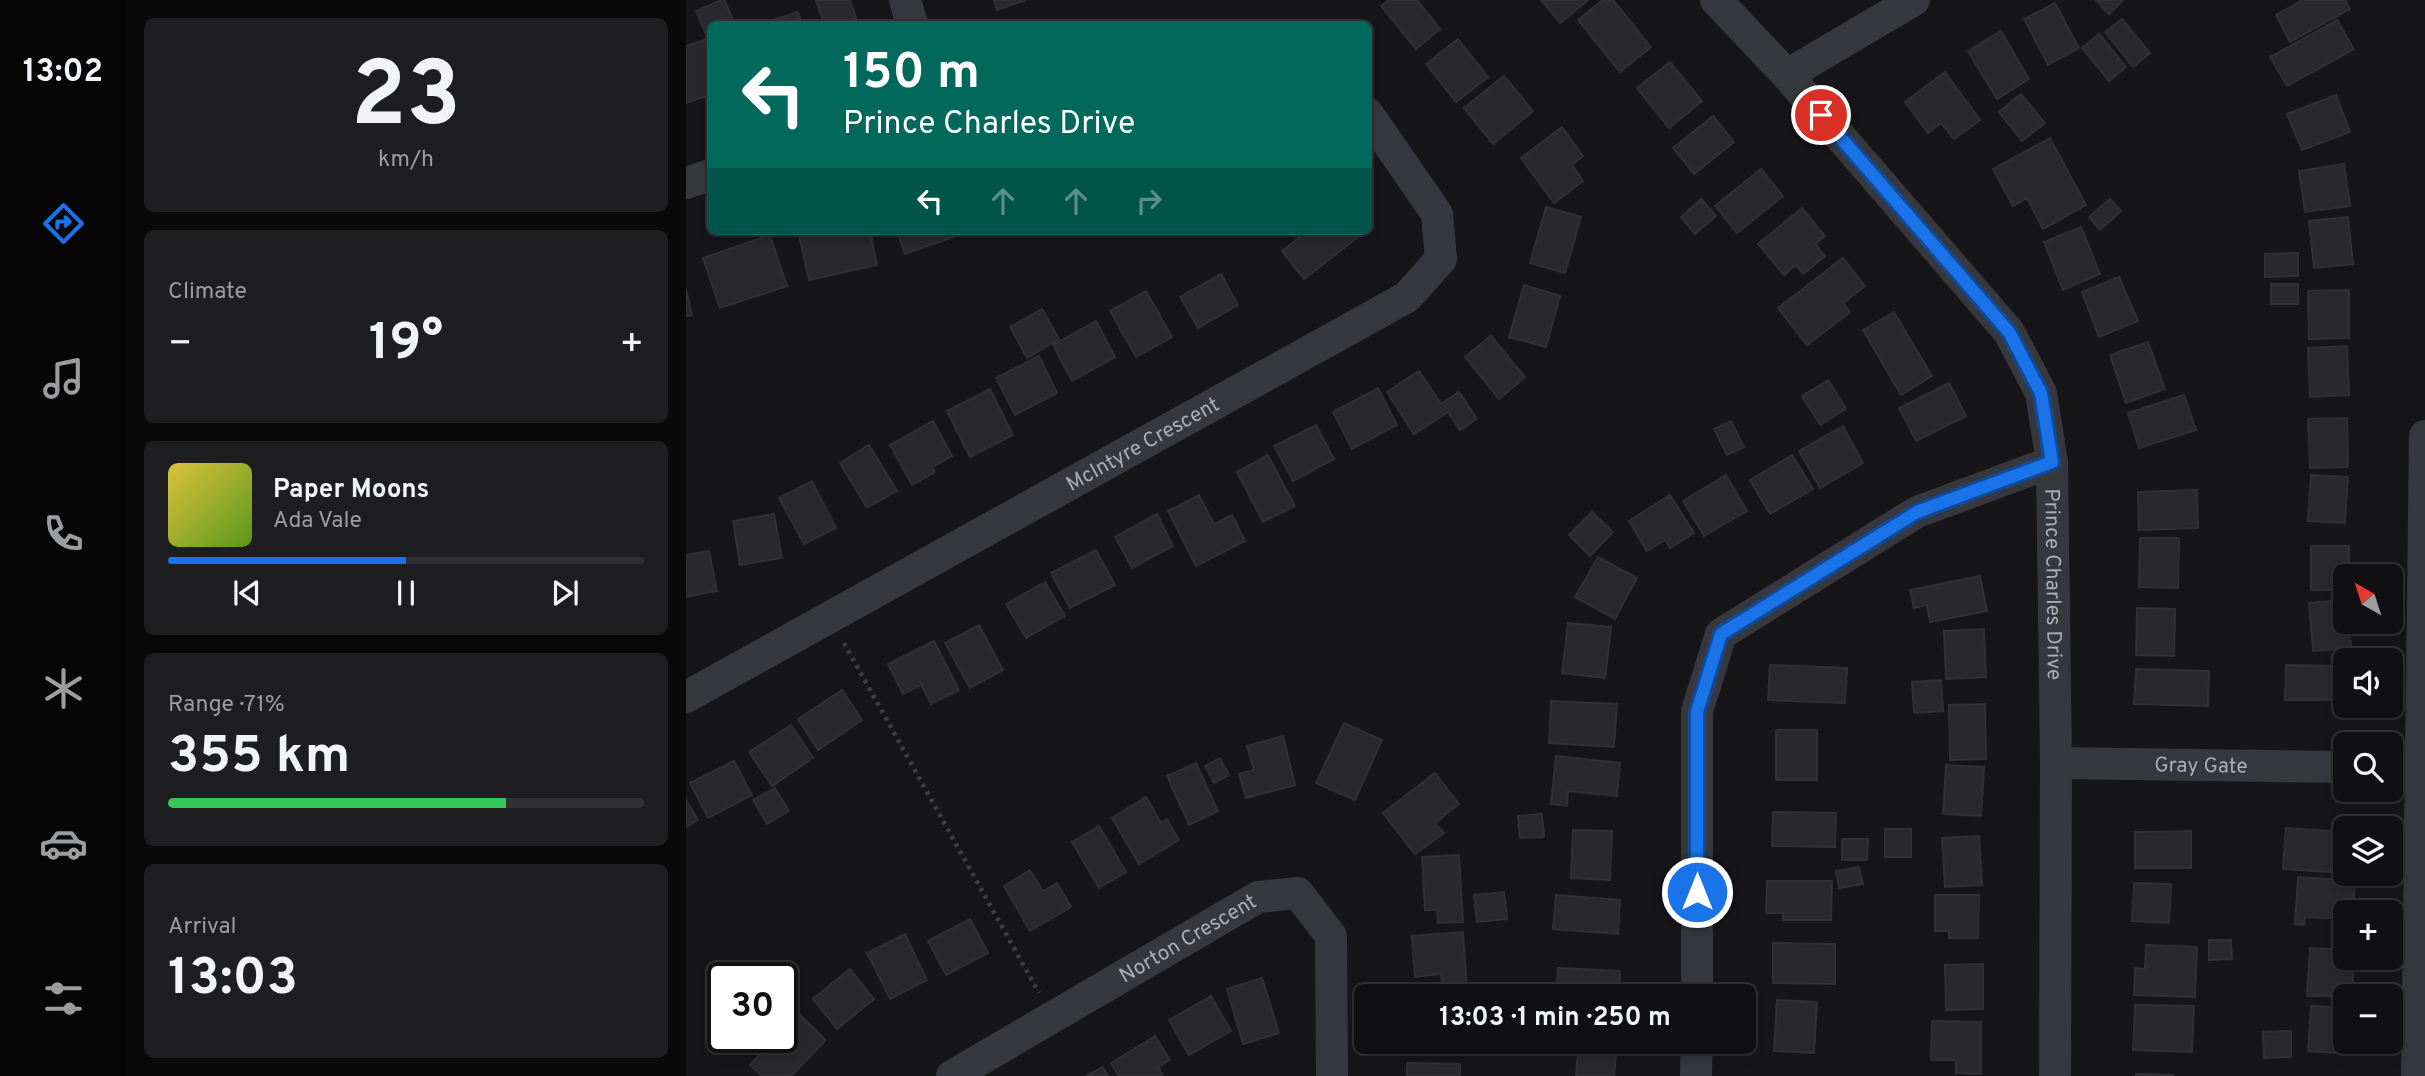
<!DOCTYPE html>
<meta charset="utf-8">
<style>
:root{--surface:#101012;--page:#1e1e20;--text:#f1f3f6;--muted:#9c9d9f;--line:#303032;--accent:#1a73e8}
body{margin:0;font-family:Overpass,sans-serif;background:var(--page);color:var(--text);height:100vh;display:flex;flex-direction:column;font-size:26px;white-space:nowrap}
*{box-sizing:border-box;margin:0}
p{font-size:23px;color:var(--muted)}
.icon{flex:none;width:38px;height:38px;fill:none;stroke:currentColor;stroke-width:2;stroke-linecap:round;stroke-linejoin:round}
.map{position:relative;flex:1;overflow:hidden}
.drawer{display:flex;flex-direction:column;gap:18px;padding:18px;background:#09090a;width:560px}
.drawer>*{flex:none}
.hud{position:absolute;left:21px;top:21px;width:665px;height:214px;border-radius:10px;box-shadow:0 4px 10px #0003,0 0 0 2px var(--line);background:#00695c;color:#fff;overflow:hidden}
.needle{width:46px;rotate:321deg}
.tools{position:absolute;left:1647px;top:564px;display:grid;gap:14px}
.tools a{display:grid;place-items:center;width:70px;height:70px;border-radius:10px;background:var(--surface);box-shadow:0 4px 10px #0003,0 0 0 2px var(--line);font-size:35px}
.speed{position:absolute;left:21px;top:962px;display:flex;gap:14px;font-size:35px;font-weight:700;text-align:center}
.speed>*{display:grid;place-content:center;width:91px;height:91px;border-radius:50%;background:var(--surface);box-shadow:0 4px 10px #0003,0 0 0 2px var(--line);line-height:1}
.speed .limit{border:4px solid #111;border-radius:10px;background:#fff;color:#111}
.pin{position:absolute;display:grid;place-items:center;width:60px;height:60px;color:#fff;margin:-30px;border:4px solid #fff;border-radius:50%;box-shadow:0 2px 7px #0007}
.me{position:absolute;width:77px;margin:-38px;rotate:0deg;stroke-linejoin:round;filter:drop-shadow(0 0 5px #0008)}
.turn{display:flex;align-items:center;gap:24px;height:147px;padding:0 21px;font-size:32px}
.turn .icon{width:91px;height:91px;stroke-width:2.5}
.turn b{display:block;font-size:49px;line-height:60px}
.lanes{display:flex;align-items:center;height:66px;padding:0 21px;background:#0003;justify-content:center;gap:35px;direction:ltr}
.lanes .off{opacity:.35}
.big{font-size:52px;font-weight:700;line-height:1.1}
.drawer .widget{flex:1;display:flex;flex-direction:column;justify-content:center;gap:10px;min-width:0;padding:0 24px;border-radius:10px;background:var(--page)}
.drawer .dial{align-items:center;gap:0}
.dial b{font-size:91px;line-height:1}
.song{display:flex;align-items:center;gap:21px}
.cover{width:84px;height:84px;border-radius:10px;background:linear-gradient(135deg,hsl(50 70% 55%),hsl(90 70% 35%))}
.played{height:7px;border-radius:4px;background:linear-gradient(90deg,var(--accent) 50%,var(--line) 50%)}
.keys{display:flex;justify-content:space-around;direction:ltr}
.heat{display:flex;justify-content:space-between;align-items:center;font-size:38px;direction:ltr}
.charge{height:10px;border-radius:5px;background:linear-gradient(90deg,#34c759 71%,var(--line) 0)}
.trip{position:absolute;left:668px;top:984px;width:402px;height:70px;border-radius:10px;background:var(--surface);box-shadow:0 4px 10px #0003,0 0 0 2px var(--line);font-weight:700;line-height:70px;text-align:center}
main{display:flex;flex:1;min-height:0}
.dock{display:flex;flex-direction:column;width:126px;justify-content:space-around;align-items:center;background:#060607;color:var(--muted)}
.dock .icon{width:49px;height:49px}
.dock .current{color:var(--accent)}
.dock b{font-size:32px;color:var(--text)}
.map>svg:first-child{display:block}
</style>
<main>
<nav class="dock">
<b>13:02</b>
<svg class="icon current" aria-label="directions" viewBox="0 0 24 24"><path d="M12 3l9 9-9 9-9-9zM9 14v-3h6M13 9l2 2-2 2"/></svg>
<svg class="icon" aria-label="music" viewBox="0 0 24 24"><path d="M9 18V5l10-2v13"/><circle cx="6" cy="18" r="3"/><circle cx="16" cy="16" r="3"/></svg>
<svg class="icon" aria-label="phone" viewBox="0 0 24 24"><path d="M5 4h4l2 5-3 2q2 4 5 5l2-3 5 2v4C11 20 4 13 5 4z"/></svg>
<svg class="icon" aria-label="climate" viewBox="0 0 24 24"><path d="M12 3v18M4 7l16 10M4 17L20 7"/></svg>
<svg class="icon" aria-label="car" viewBox="0 0 24 24"><path d="M5 17H2v-5l4-1 3-4h7l3 4 3 1v5h-3M9 17h6M6 11h13"/><circle cx="7" cy="17" r="2"/><circle cx="17" cy="17" r="2"/></svg>
<svg class="icon" aria-label="filters" viewBox="0 0 24 24"><path d="M4 7h16M4 17h16"/><circle cx="9" cy="7" r="2"/><circle cx="15" cy="17" r="2"/></svg>
</nav>
<section class="drawer">
<div class="widget dial"><b>23</b><p>km/h</p></div>
<div class="widget"><p>Climate</p>
<div class="heat"><a>−</a><b class="big">19°</b><a>+</a></div>
</div>
<div class="widget">
<div class="song"><i class="cover"></i><div><b>Paper Moons</b><p>Ada Vale</p></div></div>
<div class="played"></div>
<div class="keys"><svg class="icon" aria-label="previous" viewBox="0 0 24 24"><path d="M18 5L8 12l10 7zM5 5v14"/></svg><svg class="icon" aria-label="pause" viewBox="0 0 24 24"><path d="M8 5v14M16 5v14"/></svg><svg class="icon" aria-label="next" viewBox="0 0 24 24"><path d="M6 5l10 7-10 7zM19 5v14"/></svg></div>
</div>
<div class="widget"><p>Range · 71%</p><b class="big">355 km</b><div class="charge"></div></div>
<div class="widget"><p>Arrival</p><b class="big">13:03</b></div>
</section>
<div class="map">
<svg width="1739" height="1076" viewBox="0 0 1739 1076">
<rect width="100%" height="100%" fill="#161618"/>
<g fill="#29292c" stroke="#303034" stroke-width="2">
<polygon points="35,0 38,0 49,24 24,24 24,38 22,39 10,11"/>
<polygon points="130,0 164,0 172,24 138,24"/>
<polygon points="308,0 340,0 311,10"/>
<polygon points="703,0 731,0 754,29 730,49 695,6"/>
<polygon points="855,0 902,0 874,23"/>
<polygon points="917,0 927,0 965,47 934,72 892,20"/>
<polygon points="1410,0 1437,0 1423,14"/>
<polygon points="1617,0 1659,0 1664,9 1604,42 1590,15"/>
<polygon points="1369,3 1393,48 1362,65 1338,19"/>
<polygon points="112,12 116,24 75,24"/>
<polygon points="1436,19 1464,53 1447,67 1419,32"/>
<polygon points="1651,20 1668,49 1601,86 1584,57"/>
<polygon points="1315,31 1343,79 1311,99 1282,51"/>
<polygon points="1413,34 1440,67 1423,81 1396,48"/>
<polygon points="21,39 24,49 24,95 0,103 0,46"/>
<polygon points="772,39 802,77 770,102 740,64"/>
<polygon points="984,62 1016,101 983,128 951,88"/>
<polygon points="1259,72 1294,120 1268,139 1255,123 1242,133 1219,102"/>
<polygon points="818,76 847,111 807,144 778,108"/>
<polygon points="1335,94 1359,123 1336,141 1313,112"/>
<polygon points="1650,95 1664,132 1616,150 1601,114"/>
<polygon points="1027,116 1048,142 1008,174 987,148"/>
<polygon points="876,127 897,156 886,165 897,181 868,203 835,158"/>
<polygon points="1364,138 1400,205 1357,229 1341,198 1327,206 1307,169"/>
<polygon points="1658,164 1664,206 1619,212 1613,171"/>
<polygon points="1075,169 1097,196 1051,233 1029,206"/>
<polygon points="1015,199 1030,216 1009,234 995,217"/>
<polygon points="1424,199 1435,211 1414,230 1403,217"/>
<polygon points="860,207 895,217 879,273 844,263"/>
<polygon points="1116,208 1139,236 1129,244 1139,256 1117,274 1110,265 1098,275 1072,244"/>
<polygon points="1662,217 1667,264 1628,268 1623,221"/>
<polygon points="1395,227 1414,274 1377,290 1358,242"/>
<polygon points="112,231 184,231 191,265 123,280"/>
<polygon points="211,231 280,231 281,232 219,254"/>
<polygon points="622,231 674,231 676,234 618,279 596,251"/>
<polygon points="84,235 101,286 34,308 17,258"/>
<polygon points="1612,253 1612,276 1579,277 1579,254"/>
<polygon points="1157,258 1179,286 1157,303 1164,312 1121,345 1092,308"/>
<polygon points="535,274 552,305 512,328 494,297"/>
<polygon points="1433,277 1452,321 1413,337 1396,292"/>
<rect x="1585" y="284" width="27" height="20"/>
<polygon points="838,285 874,296 860,347 823,337"/>
<polygon points="0,289 6,315 0,316"/>
<polygon points="1663,290 1663,338 1623,339 1622,291"/>
<polygon points="460,291 486,337 450,357 424,311"/>
<polygon points="356,309 373,339 341,358 324,327"/>
<polygon points="1208,312 1246,376 1215,395 1177,330"/>
<polygon points="410,321 429,357 386,381 367,345"/>
<polygon points="805,336 839,377 813,399 779,357"/>
<polygon points="1462,342 1479,389 1440,403 1424,355"/>
<polygon points="1661,346 1663,395 1624,397 1622,348"/>
<polygon points="353,356 371,393 329,415 310,378"/>
<polygon points="733,371 755,404 773,392 791,419 774,430 762,412 728,434 701,392"/>
<polygon points="1142,380 1160,409 1134,425 1116,396"/>
<polygon points="1263,383 1280,416 1230,441 1213,408"/>
<polygon points="692,388 711,425 666,449 647,412"/>
<polygon points="304,389 327,435 284,457 261,411"/>
<polygon points="1498,395 1510,430 1453,448 1442,413"/>
<polygon points="1661,418 1662,467 1624,468 1622,419"/>
<polygon points="247,421 266,456 247,467 249,472 226,485 204,445"/>
<polygon points="1045,421 1058,447 1041,455 1028,429"/>
<polygon points="630,425 648,459 607,481 588,446"/>
<polygon points="1157,426 1177,463 1134,488 1113,451"/>
<polygon points="183,445 211,491 181,508 154,463"/>
<polygon points="582,455 609,506 577,522 551,472"/>
<polygon points="1106,455 1127,489 1084,514 1064,480"/>
<polygon points="1040,475 1061,511 1018,536 997,501"/>
<polygon points="1625,475 1662,477 1659,523 1622,521"/>
<polygon points="126,481 150,528 118,544 93,498"/>
<polygon points="1511,490 1512,528 1453,530 1452,492"/>
<polygon points="513,495 528,524 546,515 559,541 510,566 482,511"/>
<polygon points="984,495 1008,533 984,548 979,540 961,551 943,521"/>
<polygon points="906,512 927,532 904,556 883,535"/>
<polygon points="88,514 96,558 54,565 47,521"/>
<polygon points="471,514 487,546 446,568 429,537"/>
<polygon points="1454,538 1493,538 1492,588 1453,587"/>
<polygon points="1625,546 1663,546 1663,576 1659,576 1659,590 1625,590"/>
<polygon points="410,550 429,585 384,608 365,573"/>
<polygon points="23,551 31,591 0,597 0,555"/>
<polygon points="912,557 951,578 929,619 889,597"/>
<polygon points="1294,576 1301,611 1244,622 1241,605 1228,608 1224,590"/>
<polygon points="359,582 379,616 340,638 320,604"/>
<polygon points="1659,600 1659,621 1663,621 1665,648 1627,651 1623,603"/>
<polygon points="1451,608 1489,609 1488,656 1450,655"/>
<polygon points="882,623 925,627 919,678 876,673"/>
<polygon points="293,625 317,670 284,688 259,643"/>
<polygon points="1298,629 1300,677 1260,679 1258,631"/>
<polygon points="248,641 273,690 245,704 235,685 217,694 202,664"/>
<polygon points="1084,665 1161,668 1159,703 1082,700"/>
<polygon points="1600,665 1659,666 1659,700 1599,700"/>
<polygon points="1450,669 1523,671 1522,706 1448,704"/>
<polygon points="1255,680 1257,711 1228,713 1226,682"/>
<polygon points="156,690 176,720 132,750 112,719"/>
<polygon points="865,701 931,704 928,747 863,743"/>
<polygon points="1299,704 1300,759 1264,760 1263,705"/>
<polygon points="658,723 696,740 669,800 630,783"/>
<polygon points="105,725 127,758 86,786 63,752"/>
<rect x="1090" y="730" width="41" height="50"/>
<polygon points="597,736 609,785 560,798 553,774 568,770 561,746"/>
<polygon points="870,756 934,763 931,796 882,791 881,806 865,804"/>
<polygon points="534,758 543,775 528,783 519,766"/>
<polygon points="48,761 66,795 22,818 4,783"/>
<polygon points="510,763 532,811 503,825 481,776"/>
<polygon points="1260,765 1298,767 1295,816 1257,814"/>
<polygon points="749,773 773,804 749,823 758,833 729,854 697,813"/>
<polygon points="89,788 103,811 81,824 67,800"/>
<polygon points="460,797 475,823 481,819 493,840 453,864 426,818"/>
<polygon points="0,800 12,820 0,827"/>
<polygon points="1087,812 1150,813 1149,847 1086,846"/>
<polygon points="856,814 858,837 834,838 832,816"/>
<polygon points="413,826 440,872 413,888 386,842"/>
<polygon points="1600,828 1659,832 1659,873 1597,869"/>
<rect x="1199" y="829" width="26" height="28"/>
<polygon points="887,830 926,831 924,880 885,878"/>
<polygon points="1505,831 1505,868 1449,868 1449,832"/>
<polygon points="1293,836 1296,885 1259,887 1256,838"/>
<polygon points="1156,839 1182,839 1181,860 1156,860"/>
<polygon points="773,855 777,922 752,923 751,910 739,910 736,857"/>
<polygon points="1173,867 1177,884 1153,888 1150,871"/>
<polygon points="344,870 357,891 371,883 385,907 344,931 318,886"/>
<polygon points="1612,877 1669,881 1667,912 1659,912 1659,919 1619,917 1618,925 1609,924"/>
<polygon points="1081,881 1146,881 1145,920 1097,920 1097,913 1080,913"/>
<polygon points="1448,883 1485,884 1483,923 1446,921"/>
<polygon points="818,892 821,919 791,922 788,895"/>
<polygon points="870,895 934,900 932,934 867,929"/>
<polygon points="1249,895 1293,895 1292,938 1263,938 1263,931 1249,931"/>
<polygon points="284,919 302,953 260,975 242,941"/>
<polygon points="777,932 781,993 757,994 755,974 729,977 726,936"/>
<polygon points="219,934 241,980 204,999 181,953"/>
<polygon points="1523,940 1545,940 1546,959 1523,960"/>
<polygon points="1087,943 1149,944 1149,984 1087,983"/>
<polygon points="1460,945 1511,947 1509,997 1448,995 1449,968 1459,969"/>
<polygon points="1624,948 1659,950 1659,957 1668,957 1666,996 1621,996"/>
<polygon points="1297,964 1297,1009 1260,1010 1259,965"/>
<polygon points="872,968 934,971 933,996 870,996"/>
<polygon points="164,969 188,999 151,1029 127,999"/>
<polygon points="576,978 593,1033 557,1044 541,989"/>
<polygon points="525,996 545,1031 503,1055 483,1020"/>
<polygon points="1091,1000 1131,1002 1128,1053 1088,1051"/>
<polygon points="1449,1005 1508,1006 1506,1052 1447,1050"/>
<polygon points="1625,1006 1659,1008 1659,1041 1664,1041 1663,1054 1622,1051"/>
<polygon points="113,1014 140,1040 105,1076 76,1076 64,1065 90,1038 96,1038 96,1031"/>
<polygon points="1246,1021 1295,1022 1295,1074 1270,1073 1270,1060 1245,1060"/>
<polygon points="1605,1031 1605,1057 1578,1058 1577,1032"/>
<polygon points="469,1036 484,1060 472,1067 477,1076 433,1076 425,1063"/>
<polygon points="736,1041 777,1041 776,1055 736,1054"/>
<polygon points="893,1041 931,1041 928,1076 890,1076"/>
<polygon points="721,1063 774,1064 774,1076 721,1076"/>
<polygon points="417,1067 422,1076 400,1076"/>
<polygon points="1450,1074 1487,1075 1487,1076 1450,1076"/>
</g>
<g fill="none" stroke-linecap="round" stroke-linejoin="round">
<polyline stroke="#3d3f44" stroke-width="4.5" stroke-dasharray="3.5 5" stroke-linecap="butt" points="158,643 353,993"/>
<g stroke="#37383d" stroke-width="32">
<polyline points="219,0 226,24"/>
<path id="s1" d="M1030 0 1101 75 1323 332 1355 393 1366 462 1370 763 1369 1076"/>
<polyline points="1101,75 1228,0"/>
<polyline points="0,183 24,175"/>
<path id="s2" d="M0 697 721 297 755 259 751 214 682 114"/>
<path id="s3" d="M1370 763 1659 767"/>
<polyline points="1704,767 1739,768"/>
<polyline points="1011,996 1011,711 1035,634 1231,512 1366,462"/>
<path id="s4" d="M266 1076 572 897 612 893 645 936 646 1076"/>
<polyline points="1010,1076 1011,1041"/>
<polyline points="1731,1076 1739,436"/>
</g>
</g>
<g fill="none" stroke-linecap="round" stroke-linejoin="round">
<g stroke="#114b97" stroke-width="18">
<polyline id="route" points="1011,892 1011,712 1035,634 1231,512 1366,462 1355,393 1323,332 1135,115"/>
</g>
<use href="#route" stroke="#1a73e8" stroke-width="12"/>
</g>
<g text-anchor="middle" stroke-width="7" stroke-linejoin="round" paint-order="stroke">
<g font-size="21" fill="#a8adb8" stroke="#111113">
<text dy="7" stroke="none"><textPath href="#s2" startOffset="522">McIntyre Crescent</textPath></text>
<text dy="7" stroke="none"><textPath href="#s1" startOffset="704">Prince Charles Drive</textPath></text>
<text dy="7" stroke="none"><textPath href="#s3" startOffset="145">Gray Gate</textPath></text>
<text dy="7" stroke="none"><textPath href="#s4" startOffset="273">Norton Crescent</textPath></text>
</g>
</g>
</svg>
<div class="tools">
<a><svg class="needle" viewBox="-14 -14 28 28"><path d="M0-13l5 13h-10z" fill="#e53935"/><path d="M0 13l5-13h-10z" fill="#9c9d9f"/></svg></a>
<a><svg class="icon" aria-label="sound" viewBox="0 0 24 24"><path d="M4 9h4l5-4v14l-5-4H4zM17 9q2 3 0 6"/></svg></a>
<a><svg class="icon" aria-label="search" viewBox="0 0 24 24"><circle cx="10" cy="10" r="6"/><path d="M15 15l6 6"/></svg></a>
<a><svg class="icon" aria-label="layers" viewBox="0 0 24 24"><path d="M12 4l9 5-9 5-9-5zM3 14l9 5 9-5"/></svg></a>
<a>+</a>
<a>−</a>
</div>
<div class="speed"><div class="limit">30</div></div>
<div class="pin" style="left:1135px;top:115px;background:#d93025"><svg class="icon" aria-label="arrive" viewBox="0 0 24 24"><path d="M6 21V4h12l-3 4 3 4H6"/></svg></div>
<svg class="me" style="left:1011px;top:892px" viewBox="-20 -20 40 40"><circle r="17" fill="#1a73e8" stroke="#fff" stroke-width="3"/><path d="M0-11L8 9 0 5-8 9z" fill="#fff"/></svg>
<div class="trip">13:03 · 1 min · 250 m</div>
<div class="hud">
<div class="turn"><svg class="icon" aria-label="left" viewBox="0 0 24 24"><path d="M17 20v-9H6M10 6l-5 5 5 5"/></svg><div><b>150 m</b>Prince Charles Drive</div></div>
<div class="lanes"><svg class="icon" aria-label="left" viewBox="0 0 24 24"><path d="M17 20v-9H6M10 6l-5 5 5 5"/></svg><svg class="icon off" aria-label="ahead" viewBox="0 0 24 24"><path d="M12 20V5M6 11l6-6 6 6"/></svg><svg class="icon off" aria-label="ahead" viewBox="0 0 24 24"><path d="M12 20V5M6 11l6-6 6 6"/></svg><svg class="icon off" aria-label="right" viewBox="0 0 24 24"><path d="M7 20v-9h11M14 6l5 5-5 5"/></svg></div>
</div>
</div>
</main>
